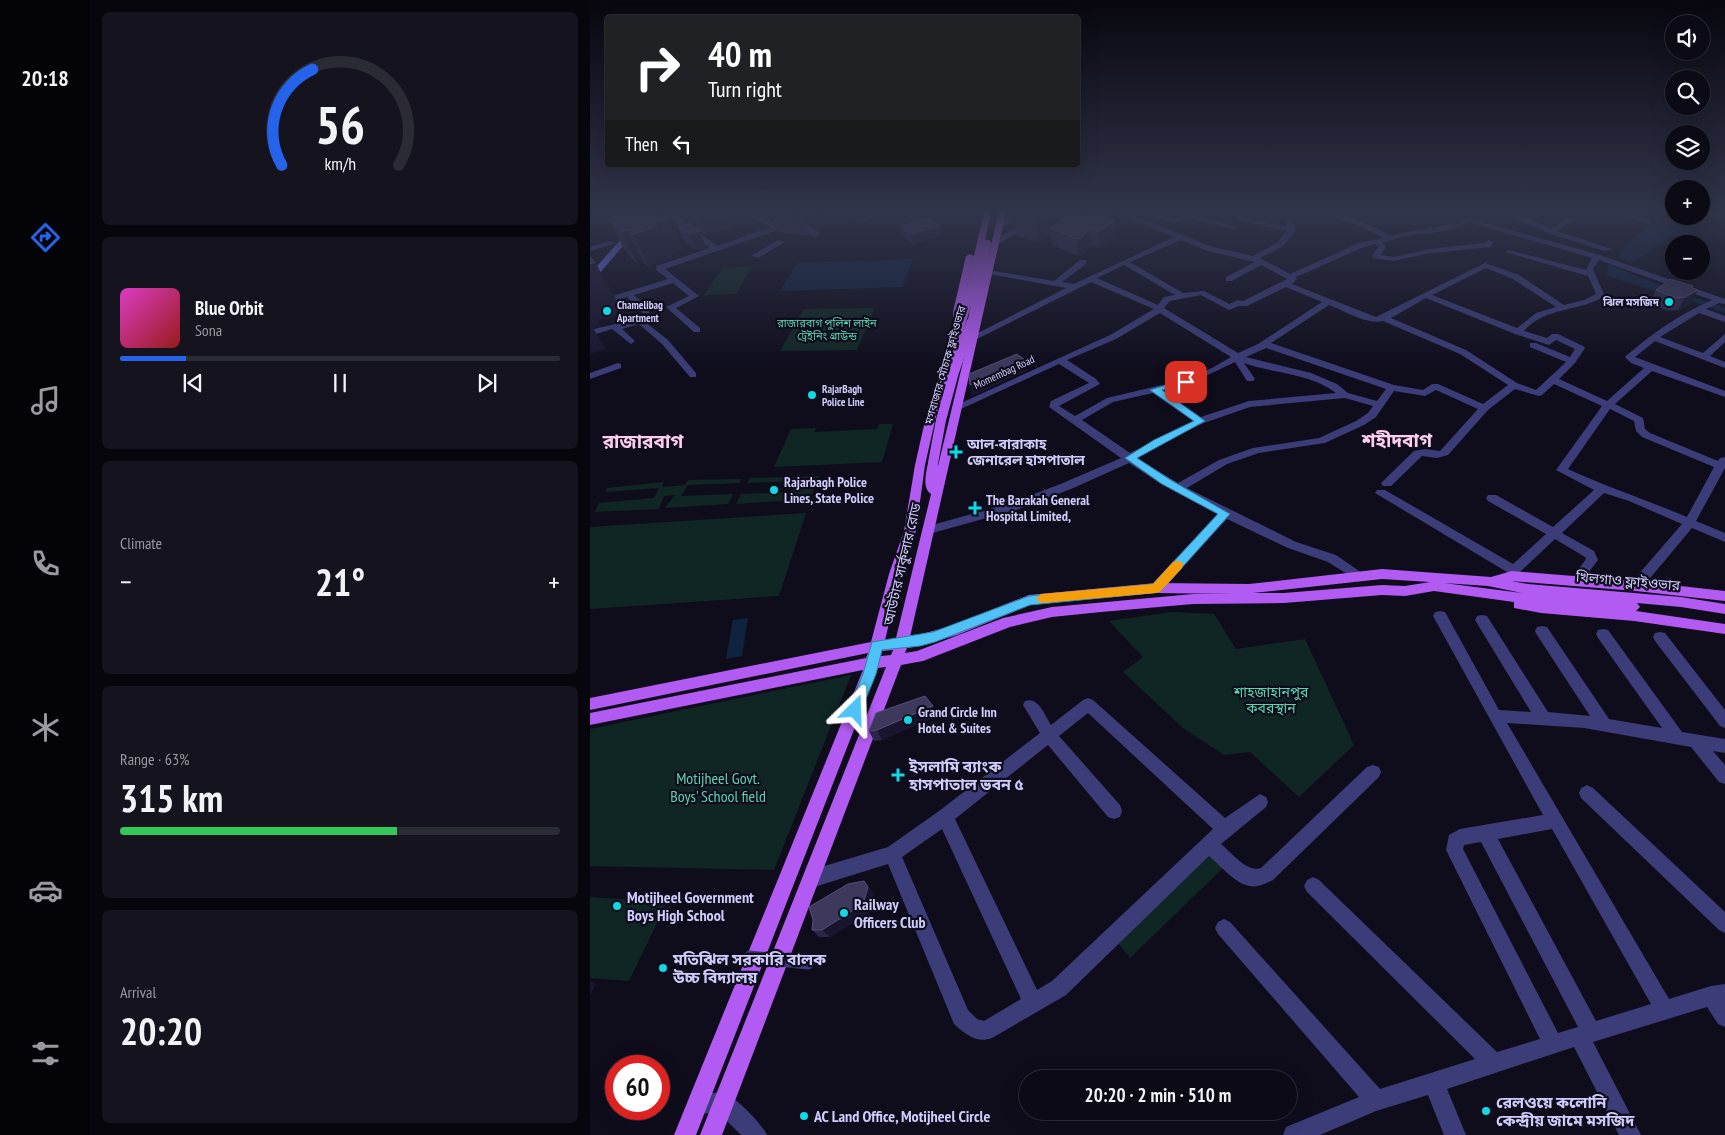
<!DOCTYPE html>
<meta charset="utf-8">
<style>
:root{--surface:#0b0a15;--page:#14131e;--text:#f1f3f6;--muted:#9a9aa0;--line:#2b2b34;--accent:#2563eb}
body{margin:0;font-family:"PT Sans Narrow","Noto Sans Bengali",sans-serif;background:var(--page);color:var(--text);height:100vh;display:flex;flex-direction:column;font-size:19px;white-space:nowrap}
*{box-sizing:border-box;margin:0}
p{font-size:16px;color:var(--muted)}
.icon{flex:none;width:28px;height:28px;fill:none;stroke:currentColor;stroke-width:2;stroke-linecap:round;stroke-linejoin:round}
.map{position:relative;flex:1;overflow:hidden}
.sheet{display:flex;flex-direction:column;gap:12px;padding:12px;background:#06060c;width:500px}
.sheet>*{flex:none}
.guide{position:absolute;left:15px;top:15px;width:475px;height:152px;border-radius:5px;box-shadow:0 5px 20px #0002,0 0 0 1px var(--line);background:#202124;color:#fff;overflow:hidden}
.buttons{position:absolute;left:1075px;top:15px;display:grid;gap:10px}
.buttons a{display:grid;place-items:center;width:45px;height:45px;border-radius:50%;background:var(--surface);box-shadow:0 5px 20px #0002,0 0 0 1px var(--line);font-size:25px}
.speed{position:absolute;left:15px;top:1055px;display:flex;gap:10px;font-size:25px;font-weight:700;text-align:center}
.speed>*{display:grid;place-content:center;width:65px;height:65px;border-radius:50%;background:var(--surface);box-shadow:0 5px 20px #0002,0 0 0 1px var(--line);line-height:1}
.speed .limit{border:8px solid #d22;background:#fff;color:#111}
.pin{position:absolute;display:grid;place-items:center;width:42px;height:42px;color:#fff;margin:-21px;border-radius:10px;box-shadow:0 2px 8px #0006}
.me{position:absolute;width:55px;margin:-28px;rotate:22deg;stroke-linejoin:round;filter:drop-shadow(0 0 4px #0008)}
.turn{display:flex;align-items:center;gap:18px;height:105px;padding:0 20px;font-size:22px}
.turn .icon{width:65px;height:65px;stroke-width:2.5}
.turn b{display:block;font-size:35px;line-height:42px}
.then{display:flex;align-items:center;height:48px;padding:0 20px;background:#0003;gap:10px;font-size:19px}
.big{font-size:38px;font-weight:800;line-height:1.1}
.sheet .tile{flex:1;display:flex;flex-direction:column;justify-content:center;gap:8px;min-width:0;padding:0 18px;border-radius:8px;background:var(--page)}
.sheet .dial{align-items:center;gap:0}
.dial svg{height:130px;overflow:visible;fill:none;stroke:var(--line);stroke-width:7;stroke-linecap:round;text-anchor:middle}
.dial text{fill:var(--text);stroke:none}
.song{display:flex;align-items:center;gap:15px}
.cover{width:60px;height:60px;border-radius:8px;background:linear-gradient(135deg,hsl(310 70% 55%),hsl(0 70% 35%))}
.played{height:5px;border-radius:2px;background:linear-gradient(90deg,var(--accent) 15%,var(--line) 15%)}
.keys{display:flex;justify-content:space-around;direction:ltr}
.heat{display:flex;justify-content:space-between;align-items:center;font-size:28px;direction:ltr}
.charge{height:8px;border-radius:4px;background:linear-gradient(90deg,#34c759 63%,var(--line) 0)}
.trip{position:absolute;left:429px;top:1070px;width:278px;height:50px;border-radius:25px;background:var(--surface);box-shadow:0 5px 20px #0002,0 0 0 1px var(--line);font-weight:800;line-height:50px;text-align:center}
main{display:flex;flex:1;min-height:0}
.tab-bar{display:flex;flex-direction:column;width:90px;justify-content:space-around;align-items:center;background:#040408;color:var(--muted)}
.tab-bar .icon{width:35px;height:35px}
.tab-bar .active{color:var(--accent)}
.tab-bar b{font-size:22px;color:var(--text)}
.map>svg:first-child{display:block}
</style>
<main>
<nav class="tab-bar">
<b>20:18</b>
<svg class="icon active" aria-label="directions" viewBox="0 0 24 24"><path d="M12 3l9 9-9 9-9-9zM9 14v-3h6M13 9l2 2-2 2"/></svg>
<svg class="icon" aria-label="music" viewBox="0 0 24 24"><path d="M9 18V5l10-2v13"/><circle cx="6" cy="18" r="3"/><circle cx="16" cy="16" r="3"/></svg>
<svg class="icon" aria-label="phone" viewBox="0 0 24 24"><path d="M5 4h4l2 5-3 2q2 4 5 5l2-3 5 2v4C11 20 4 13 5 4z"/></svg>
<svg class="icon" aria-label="climate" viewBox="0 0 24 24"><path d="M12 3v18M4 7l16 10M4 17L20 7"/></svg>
<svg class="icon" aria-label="car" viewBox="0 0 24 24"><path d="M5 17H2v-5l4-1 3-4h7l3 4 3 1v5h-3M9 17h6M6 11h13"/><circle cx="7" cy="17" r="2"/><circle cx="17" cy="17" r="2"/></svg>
<svg class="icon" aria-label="filters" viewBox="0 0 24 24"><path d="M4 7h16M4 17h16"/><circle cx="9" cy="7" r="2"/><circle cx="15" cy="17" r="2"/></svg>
</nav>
<section class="sheet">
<div class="tile dial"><svg viewBox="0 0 100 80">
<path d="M14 69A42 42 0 1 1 86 69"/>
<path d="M14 69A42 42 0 0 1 33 10" stroke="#2563eb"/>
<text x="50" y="56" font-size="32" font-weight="700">56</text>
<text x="50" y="72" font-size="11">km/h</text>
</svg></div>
<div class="tile">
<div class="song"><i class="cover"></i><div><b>Blue Orbit</b><p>Sona</p></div></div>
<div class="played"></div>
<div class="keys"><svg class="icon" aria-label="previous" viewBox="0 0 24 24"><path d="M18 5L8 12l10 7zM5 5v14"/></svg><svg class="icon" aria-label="pause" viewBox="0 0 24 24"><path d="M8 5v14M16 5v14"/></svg><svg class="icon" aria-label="next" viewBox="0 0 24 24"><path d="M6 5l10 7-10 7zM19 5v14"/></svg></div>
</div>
<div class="tile"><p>Climate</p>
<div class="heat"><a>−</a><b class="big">21°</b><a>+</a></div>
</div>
<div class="tile"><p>Range · 63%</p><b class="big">315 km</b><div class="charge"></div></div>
<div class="tile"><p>Arrival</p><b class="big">20:20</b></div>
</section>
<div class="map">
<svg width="1135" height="1135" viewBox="0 0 1135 1135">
<rect width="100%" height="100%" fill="#0f0d1c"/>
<g fill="#102624">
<polygon points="325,212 363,212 362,217 334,223 314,218"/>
<polygon points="163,266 146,294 114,295 132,268"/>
<polygon points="285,308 267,350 190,351 214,309"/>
<polygon points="289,424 303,424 292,462 184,467 201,429 226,428 225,432 287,429"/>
<polygon points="229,476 220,499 146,504 151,494 202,492 207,481 157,483 160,478"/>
<polygon points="152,479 149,483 98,485 91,496 143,494 138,504 75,508 85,495 74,496 69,509 5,512 9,503 64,498 69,488 15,492 17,488 74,482 72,487 95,485 98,480"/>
<polygon points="216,513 189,596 0,609 0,527"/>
<polygon points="581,612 624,614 646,649 715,639 764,745 709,797 660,752 634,755 593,728 533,672 553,657 519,621"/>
<polygon points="261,675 184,870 0,866 0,729"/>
<polygon points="622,852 635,866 540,958 525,939"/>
<polygon points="0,897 77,902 39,981 0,978"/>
</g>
<g fill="#0f233e">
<path d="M1105 216 1110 219 1103 229 1095 234 1079 237 1060 252 1040 262 1028 257C1033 244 1060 223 1073 218 1082 215 1096 216 1105 216Z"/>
<polygon points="323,259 313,287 190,291 207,263"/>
<polygon points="1018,264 1064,283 1135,308 1135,313 1076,292 1064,291 1018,276 1016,274"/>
<polygon points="158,618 152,656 136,659 143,620"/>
</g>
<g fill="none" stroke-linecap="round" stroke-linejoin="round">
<polygon fill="#3b3c78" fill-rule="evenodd" points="258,214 271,219 283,216 285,217 271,222 256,216 256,215"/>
<g fill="#3b3c78" fill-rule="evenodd">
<polygon points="74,212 82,212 127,246 181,227 153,212 162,212 188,225 225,212 235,212 211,221 229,232 229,236 223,236 205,224 75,269 109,296 86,308 110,328 110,332 104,332 76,307 99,296 83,283 44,295 59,309 59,313 53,313 37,297 0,309 0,303 78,279 66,270 66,266 120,248 78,216 57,222 53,220"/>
<polygon points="249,212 268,212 258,217"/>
<polygon points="434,212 441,213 414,226 407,224"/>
<path d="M523 212H533L623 247 663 256 687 243 696 231 647 220V218L656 212H664L655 218 697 227V219L703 218 706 230 693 246 670 258 700 274 769 243 793 238 776 229 731 212C755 212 780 224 800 236 822 230 846 228 867 223 871 223 875 219 878 218L1010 255 1135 299V304L1129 303 1116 309 1135 316V322L1109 313 1070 337 1113 353 1135 334V342L1120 356 1135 362V368L1065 341 1045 357 1135 391V397L1062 371 1025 404 1053 418 1055 429 1060 433 1128 461 1130 458 1135 457V468L1106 521 1135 533V542L1102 528 1051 589H1041L1040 586 1041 583 1092 524 1039 501 1014 493 972 533 1004 551 1008 560 989 585H981L979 582 996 559 995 557 965 539 930 572 926 579H918L916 576 917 572 785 493 787 490H795L923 564 956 534 898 501 896 498 898 495H906L963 527 1004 490 966 470 1012 406 964 384 952 395 949 396 925 389 898 410 858 455 847 458 832 456 801 486H793L791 483 824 451 835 449 850 451 888 409 846 390 835 396 804 391 786 417 774 425 735 443 669 453 637 464 597 488 706 542 746 555 772 573 774 576 772 579 768 581 738 562 698 548 637 519 571 591H561L560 588 561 585 627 514 571 484 539 463 481 489 429 509 339 534 335 533 333 530 335 527 421 503 473 483 531 458 459 407 461 401 499 383 469 364 371 409H363L362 407 520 335 564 309 501 282 387 339H381L380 337 476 288 400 274H397V270L464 281 490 260H496V264L472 282 484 284 584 237ZM879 222 1002 258 996 270 919 250 915 252 998 276 1006 294 994 300 974 305 929 275 895 263 786 317 702 284 707 279 706 277 774 247 785 244 788 247 782 256 783 258 803 261 841 253 901 247 903 242 899 240 895 243 841 249 803 257 791 255 796 246 792 243C802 240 812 236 823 235 842 233 862 232 879 222ZM591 240 618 251 665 262 636 277V281H642L671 265 697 279 653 301 648 300 639 304 614 291 593 293 540 262ZM1009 260 1122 300C1090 314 1063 333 1037 355L1035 357 1041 363 1054 368 1017 401 969 379 985 363 995 348 993 346 968 334H962L957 338 934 331C954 307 988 312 1013 297L1014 295 1003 269ZM534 265 585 295 574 297 568 305 507 278ZM896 268 923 279 966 307 946 313 927 328 842 295ZM696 287 732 302 668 344 648 353 574 308 580 301 611 295 639 310 649 306H657ZM836 298 925 334 959 345 966 340 985 349 980 357 946 343H940V347L976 362 946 390 927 383 876 350 801 318ZM739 305C755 311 776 325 793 321L870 354 918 385 893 404 848 384H842L833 390 804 385 681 343ZM570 313 641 357 622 368 593 380 517 398 485 416 469 406 510 384 506 379 477 360 526 339ZM676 348 796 389 787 401 758 393 747 384 721 373 656 357ZM645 362 657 381H663L665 379 654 363C685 374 720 373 746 393L659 401 611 417 572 391 599 384ZM563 393 603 421 540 453 492 420 523 402ZM755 398 783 406 778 413 766 421 729 438 663 448 629 460 588 483 547 458 586 436 614 423 660 407ZM1020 409 1044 421 1046 431 1052 437 1124 467 1097 517C1057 500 1017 487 978 469Z"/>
<polygon points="911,212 928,214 961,228 976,220 972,218 971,212 977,212 977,216 986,220 967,231 1022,249 1015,251 958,233"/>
<polygon points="1021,212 1032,212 1063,222 1059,224"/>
<polygon points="1119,212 1135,215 1135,219 1120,213"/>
<polygon points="559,213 584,219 597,214 648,227 644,229 598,218 585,223 557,216 556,215"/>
<polygon points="435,222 442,224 410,243 403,241"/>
<polygon points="188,240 195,242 168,258 161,256"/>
<polygon points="19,241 26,243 0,251 0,247"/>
<polygon points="50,318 78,340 106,373 106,377 100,377 72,344 49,324 32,329 45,341 41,344 22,329 0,336 0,330"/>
<polygon points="28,363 31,364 31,368 0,379 0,373"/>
<path d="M850 611 855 612 909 710 941 712 885 620 887 616 892 615 897 616 958 712 1000 716 947 635 945 631 947 627 952 626 957 627 1019 719 1072 728 1008 638 1006 634 1008 630 1013 629 1018 630 1092 732 1135 739V753L1123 751 1135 765V784L1129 782 1101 747 994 728 917 723 1079 999 1121 986 1135 984V1027L1128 1024 1117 1007 1003 1042 1051 1135H1029L984 1047 857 1089 876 1135H854L838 1095 786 1111 730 1135H693L696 1127 769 1097 628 934 625 928 628 922 634 919 640 922 790 1089 885 1059 717 892 714 886 717 880 723 877 729 880 907 1052 950 1039 856 850 859 835 870 829 953 815 843 616 845 612ZM962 829 1061 1004 1006 1021 908 839ZM891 842 988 1027 968 1033 873 849 874 845Z"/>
<polygon points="1070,632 1075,633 1135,710 1135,728 1130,726 1065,641 1063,637 1065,633"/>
<path d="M498 698 503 700 635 818 670 794 676 797 678 802 676 807 631 844C641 852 657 873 671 868L777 767 783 765 789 767 791 772 789 777 683 880C679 882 673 885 668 886 650 890 632 867 619 856L476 995 402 1038C387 1044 375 1034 364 1024L298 864 221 888 215 885 212 879 215 873 221 870 298 847 349 811 450 733 433 705 435 701C448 696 455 715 461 725L493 700ZM498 713 623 829 462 981 447 990 365 819 458 745 518 817 524 819 530 817 532 811 530 805 469 736ZM352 829 431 999 394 1021 387 1019 378 1010 312 857Z"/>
<polygon points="997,785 1003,788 1135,912 1135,933 1129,930 991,798 989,793 991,788"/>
<path d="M108 1093C117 1093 127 1092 135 1094 147 1098 172 1124 177 1135H151L130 1114 108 1113 101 1110 98 1103 101 1096Z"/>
</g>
<polygon fill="#6a6ef4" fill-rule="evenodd" points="55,212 62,212 3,281 0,281 0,274"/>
<path fill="#b25bf3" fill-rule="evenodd" d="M394 212H401L382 303 347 412 335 465 326 531 311 574 295 640 306 638 341 494C332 488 336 473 338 463L339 461H347L348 466 409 212H416L320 637 358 627 439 595 566 583 659 584 792 569 901 577 922 571 1046 581 1135 591V601L1046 591 921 581 938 584 1091 597 1135 604V614L1091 607 1047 603 1050 607 1046 611 1135 624V634L1044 621 951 613 924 608V602L844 591 815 596 792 595 694 603 603 604 511 612 462 617 420 627 333 661 311 665 132 1135H110L296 667 288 668 106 1135H84L273 670 0 725V713L276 658 278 653 0 710V698L281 642 299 574 314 531 325 465 337 412 365 330 363 312 376 256 380 254 384 256 372 308ZM792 579 840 582 815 586 792 585 694 593H663ZM854 583 898 586 932 593ZM566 593 642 594H603L462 607 413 618 327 651 315 653 317 648 330 646 367 635 440 605ZM303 650 301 655 291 656 292 651Z"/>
<polyline stroke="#10d9e3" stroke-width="2" stroke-dasharray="4.5 4" stroke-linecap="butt" points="1127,212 1135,215"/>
<polyline stroke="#3b3c78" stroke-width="13" points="160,957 218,963"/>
<polyline stroke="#b25bf3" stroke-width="8" points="381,325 397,244"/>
<polyline stroke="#b25bf3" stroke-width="10" points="343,463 351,420 364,372 381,323"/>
</g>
<g fill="#2b2649">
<polygon points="90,212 155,212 157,216 138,222 141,228 116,235 107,229 104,221 98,222 93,218"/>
<polygon points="422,212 459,212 460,228 507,218 525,221 525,238 509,248 502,245 492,255 488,256 462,245 461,236 448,242 426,236"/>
<polygon points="182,213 213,218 219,236 189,232"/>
<polygon points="78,218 93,250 80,254 83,258 65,264 60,268 54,263 48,265 35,251 18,219"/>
<polygon points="88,226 109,231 116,247 107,250 95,243"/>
<polygon points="310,226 350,226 352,235 323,244 312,235"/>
<polygon points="1102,288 1101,303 1088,310 1079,311 1059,304 1066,290"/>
<polygon points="343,706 347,716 292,740 284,741 279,731"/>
<polygon points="274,881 284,895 280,912 240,937 229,937 222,930 223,920"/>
</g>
<g fill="#19152f">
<polygon points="94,212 100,212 104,221 98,222"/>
<polygon points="106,212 155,212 157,216 138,222 141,228 116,235"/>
<polygon points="445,212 459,212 461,236 448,242"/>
<polygon points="78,218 93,250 80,254 83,258 65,264 60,268 43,235 62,222"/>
<polygon points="525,221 525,238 509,248 508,231"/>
<polygon points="350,226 352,235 323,244 321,234"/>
<polygon points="501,228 502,245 492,255 488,256 487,239"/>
<polygon points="38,230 54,263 48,265 31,232"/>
<polygon points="109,231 116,247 107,250 99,234"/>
<polygon points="5,262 32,310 25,312 27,315 8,321 11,326 3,328 16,349 0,354 0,264"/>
<polygon points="1108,290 1101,303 1088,310 1095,297"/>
<polygon points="435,360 437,371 382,396 380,385"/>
<polygon points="343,706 347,716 292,740 287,730"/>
<polygon points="274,881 284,895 280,912 240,937 232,930"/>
<polygon points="0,981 6,984 0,996"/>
</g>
<g fill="#3d385c" stroke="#544f75">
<polygon points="25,212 69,212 78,218 62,222 67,226 49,232 43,235 38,230 31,232 18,219"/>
<polygon points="186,212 205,212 213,218 182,213"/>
<polygon points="480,212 492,212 507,218 512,216 525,221 508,231 501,228 491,238 487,239 460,228"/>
<polygon points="338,218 350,226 321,234 310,226"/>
<polygon points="99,223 109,231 99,234 88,226"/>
<polygon points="0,257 5,262 0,264"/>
<polygon points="1080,279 1103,286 1102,288 1108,290 1095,297 1086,298 1066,290"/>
<polygon points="427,354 435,360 380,385 379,374"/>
<polygon points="335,696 343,706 287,730 279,731 286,713"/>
<polygon points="274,881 278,887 273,904 232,930 222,930 223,920 219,907 258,884"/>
</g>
<linearGradient id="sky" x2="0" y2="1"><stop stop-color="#08070f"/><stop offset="0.57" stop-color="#31354b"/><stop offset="1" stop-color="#31354b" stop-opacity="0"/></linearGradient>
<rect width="1135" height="371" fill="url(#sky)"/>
<polygon fill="#4fc3f7" stroke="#337fa1" points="596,379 600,382 599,383 572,390 615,421 547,458 579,479 640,514 570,592 440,605 345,642 330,646 292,650 286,674 270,714 265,716 260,714 258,710 273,674 282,642 343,632 439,596 563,584 628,514 572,484 535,458 564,440 604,421 560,390"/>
<polygon fill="#f59e0b" points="587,561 592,562 593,565 592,568 570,592 566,593 451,603 446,599 451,594 563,584 583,562"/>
<g fill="#10d9e3" stroke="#0f0d1c" stroke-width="2">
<circle cx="1079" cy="302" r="5"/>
<circle cx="17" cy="311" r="5"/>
<circle cx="222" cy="395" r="5"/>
<path d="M363.5 444.5h5v5h5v5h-5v5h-5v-5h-5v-5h5z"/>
<circle cx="184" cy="490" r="5"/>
<path d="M382.5 500.5h5v5h5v5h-5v5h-5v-5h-5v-5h5z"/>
<circle cx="318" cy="720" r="5"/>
<path d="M305.5 767.5h5v5h5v5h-5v5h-5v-5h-5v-5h5z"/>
<circle cx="27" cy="906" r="5"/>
<circle cx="254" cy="913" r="5"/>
<circle cx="73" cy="968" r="5"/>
<circle cx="896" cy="1111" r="5"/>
<circle cx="214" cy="1116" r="5"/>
</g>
<g text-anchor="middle" stroke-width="4.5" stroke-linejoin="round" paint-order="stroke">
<g font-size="11" font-weight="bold" fill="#cfccfb" stroke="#0f0d1c" text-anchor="start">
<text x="1069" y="306" text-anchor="end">ঝিল মসজিদ</text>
<text x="27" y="309">Chamelibag<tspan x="27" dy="13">Apartment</tspan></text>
<text x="232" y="393">RajarBagh<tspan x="232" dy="13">Police Line</tspan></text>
</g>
<g font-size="11" fill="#5ed5b1" stroke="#0f0d1c">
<text x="237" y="327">রাজারবাগ পুলিশ লাইন<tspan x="237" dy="13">ট্রেইনিং গ্রাউন্ড</tspan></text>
</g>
<g font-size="11" fill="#cfccfb" stroke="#0f0d1c">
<text transform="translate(355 365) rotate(-74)" y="4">মগবাজার-মৌচাক ফ্লাইওভার</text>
<text transform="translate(414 372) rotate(-25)" y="4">Momembag Road</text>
</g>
<g font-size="14" font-weight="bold" fill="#cfccfb" stroke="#0f0d1c" text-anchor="start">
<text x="377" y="449">আল-বারাকাহ<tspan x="377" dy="16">জেনারেল হাসপাতাল</tspan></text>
<text x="194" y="487">Rajarbagh Police<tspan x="194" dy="16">Lines, State Police</tspan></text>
<text x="396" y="505">The Barakah General<tspan x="396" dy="16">Hospital Limited,</tspan></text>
<text x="328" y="717">Grand Circle Inn<tspan x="328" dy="16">Hotel &amp; Suites</tspan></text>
</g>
<g font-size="14" fill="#cfccfb" stroke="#0f0d1c">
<text transform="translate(312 564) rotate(-77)" y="5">আউটার সার্কুলার রোড</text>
<text transform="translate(1038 581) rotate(5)" y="5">খিলগাও ফ্লাইওভার</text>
</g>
<g font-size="14" fill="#5ed5b1" stroke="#0f0d1c">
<text x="681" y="697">শাহজাহানপুর<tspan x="681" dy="16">কবরস্থান</tspan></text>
</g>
<g font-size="16" font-weight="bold" fill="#cfccfb" stroke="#0f0d1c" text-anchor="start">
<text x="319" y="772">ইসলামি ব্যাংক<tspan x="319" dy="18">হাসপাতাল ভবন ৫</tspan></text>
<text x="37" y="903">Motijheel Government<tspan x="37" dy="18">Boys High School</tspan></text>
<text x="264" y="910">Railway<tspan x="264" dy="18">Officers Club</tspan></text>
<text x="83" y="965">মতিঝিল সরকারি বালক<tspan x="83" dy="18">উচ্চ বিদ্যালয়</tspan></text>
<text x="906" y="1108">রেলওয়ে কলোনি<tspan x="906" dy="18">কেন্দ্রীয় জামে মসজিদ</tspan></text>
<text x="224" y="1122">AC Land Office, Motijheel Circle</text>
</g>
<g font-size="16" fill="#5ed5b1" stroke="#0f0d1c">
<text x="128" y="784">Motijheel Govt.<tspan x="128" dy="18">Boys' School field</tspan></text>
</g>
<g font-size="19" font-weight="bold" fill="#fbceed" stroke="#0f0d1c">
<text x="807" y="447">শহীদবাগ</text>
<text x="53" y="448">রাজারবাগ</text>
</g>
</g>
</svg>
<div class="buttons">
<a><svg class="icon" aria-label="sound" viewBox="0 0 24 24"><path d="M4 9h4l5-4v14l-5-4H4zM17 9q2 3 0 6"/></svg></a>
<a><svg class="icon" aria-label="search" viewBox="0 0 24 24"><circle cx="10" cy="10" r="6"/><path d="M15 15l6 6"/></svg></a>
<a><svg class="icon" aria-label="layers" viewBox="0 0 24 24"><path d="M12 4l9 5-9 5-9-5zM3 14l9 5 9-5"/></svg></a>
<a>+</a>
<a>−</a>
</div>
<div class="speed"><div class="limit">60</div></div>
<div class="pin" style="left:596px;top:382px;background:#d93025"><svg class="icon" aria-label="arrive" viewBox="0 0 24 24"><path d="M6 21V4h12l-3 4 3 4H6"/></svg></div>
<svg class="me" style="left:265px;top:710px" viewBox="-20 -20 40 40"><path d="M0-17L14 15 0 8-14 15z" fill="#4fc3f7" stroke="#fff" stroke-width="4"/></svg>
<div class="trip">20:20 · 2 min · 510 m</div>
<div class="guide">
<div class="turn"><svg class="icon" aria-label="right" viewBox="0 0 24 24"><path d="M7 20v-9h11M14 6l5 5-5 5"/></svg><div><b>40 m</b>Turn right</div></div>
<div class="then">Then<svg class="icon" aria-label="left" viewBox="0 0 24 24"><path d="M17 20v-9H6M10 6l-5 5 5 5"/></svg></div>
</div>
</div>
</main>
